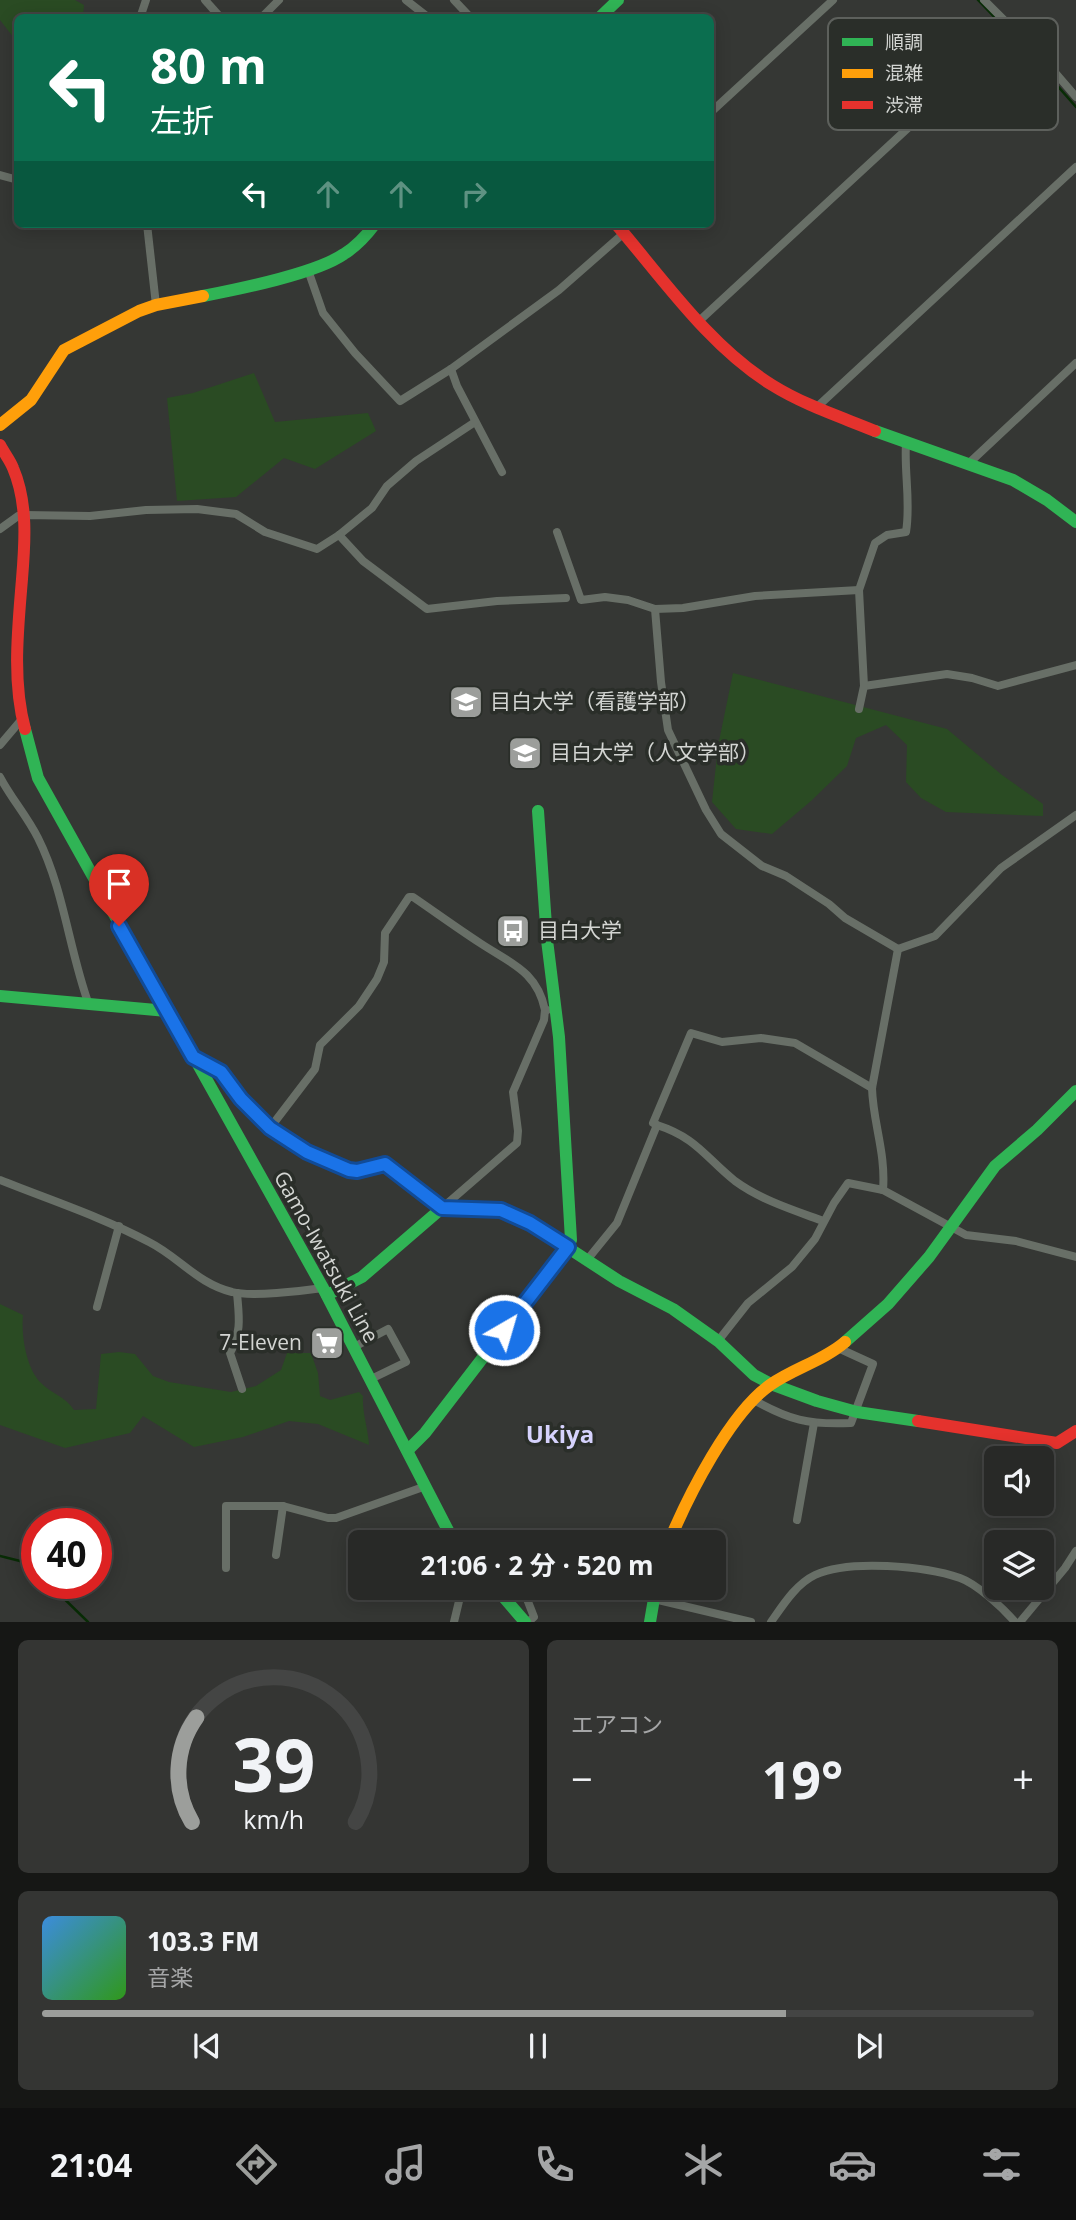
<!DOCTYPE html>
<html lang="ja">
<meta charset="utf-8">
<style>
:root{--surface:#282927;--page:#343533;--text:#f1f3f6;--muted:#a5a6a7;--line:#444544;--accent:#9c9e9b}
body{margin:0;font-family:"Open Sans","Noto Sans JP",sans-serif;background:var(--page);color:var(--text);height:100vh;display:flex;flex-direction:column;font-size:26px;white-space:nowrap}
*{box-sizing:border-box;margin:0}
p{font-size:23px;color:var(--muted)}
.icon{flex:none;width:38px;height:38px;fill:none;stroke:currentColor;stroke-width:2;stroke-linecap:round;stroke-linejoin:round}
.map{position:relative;height:1622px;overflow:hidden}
.drawer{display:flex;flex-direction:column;gap:18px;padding:18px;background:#161715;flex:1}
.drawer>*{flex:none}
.hud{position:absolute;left:14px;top:14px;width:700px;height:214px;border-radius:10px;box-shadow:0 4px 18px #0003,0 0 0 2px var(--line);background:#0b6e4f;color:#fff;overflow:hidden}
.tools{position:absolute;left:984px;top:1446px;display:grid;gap:14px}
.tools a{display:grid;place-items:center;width:70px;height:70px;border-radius:10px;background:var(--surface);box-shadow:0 4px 18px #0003,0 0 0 2px var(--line);font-size:35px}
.speed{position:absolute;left:21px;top:1508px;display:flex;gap:14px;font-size:35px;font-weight:700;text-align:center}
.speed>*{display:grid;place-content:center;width:91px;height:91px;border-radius:50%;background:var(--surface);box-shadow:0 4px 18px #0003,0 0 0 2px var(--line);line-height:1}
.speed .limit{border:10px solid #d22;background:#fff;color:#111}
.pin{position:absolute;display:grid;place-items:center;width:60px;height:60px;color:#fff;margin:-72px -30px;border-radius:50% 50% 50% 0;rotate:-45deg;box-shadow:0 0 7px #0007}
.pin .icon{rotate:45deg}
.me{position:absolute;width:77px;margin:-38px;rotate:38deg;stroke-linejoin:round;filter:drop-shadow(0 0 5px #0008)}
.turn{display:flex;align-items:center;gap:24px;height:147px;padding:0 21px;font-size:32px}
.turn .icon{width:91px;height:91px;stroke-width:2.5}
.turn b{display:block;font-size:49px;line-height:60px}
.lanes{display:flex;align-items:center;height:66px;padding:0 21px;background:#0003;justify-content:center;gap:35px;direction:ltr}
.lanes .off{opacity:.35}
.big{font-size:52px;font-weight:700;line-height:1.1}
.drawer .card{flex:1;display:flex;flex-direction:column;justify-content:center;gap:10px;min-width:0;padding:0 24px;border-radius:10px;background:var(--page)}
.drawer .dial{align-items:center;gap:0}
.dial svg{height:182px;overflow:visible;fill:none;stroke:var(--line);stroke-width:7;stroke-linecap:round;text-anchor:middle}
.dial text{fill:var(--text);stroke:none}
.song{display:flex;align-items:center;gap:21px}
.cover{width:84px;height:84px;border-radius:10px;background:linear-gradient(135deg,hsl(210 70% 55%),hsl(110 70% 35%))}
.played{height:7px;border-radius:4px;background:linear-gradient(90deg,var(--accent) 75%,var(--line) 75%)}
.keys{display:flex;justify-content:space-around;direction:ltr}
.heat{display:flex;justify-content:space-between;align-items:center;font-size:38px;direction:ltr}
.drawer .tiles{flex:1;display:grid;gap:18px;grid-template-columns:1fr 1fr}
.card:last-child{grid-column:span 2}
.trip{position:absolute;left:348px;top:1530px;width:378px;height:70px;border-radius:10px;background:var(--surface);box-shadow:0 4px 18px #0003,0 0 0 2px var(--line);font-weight:700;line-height:70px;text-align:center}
.tab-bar{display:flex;height:112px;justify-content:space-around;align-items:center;background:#101010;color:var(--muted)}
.tab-bar .icon{width:49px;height:49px}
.tab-bar .current{color:var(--accent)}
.tab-bar b{font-size:32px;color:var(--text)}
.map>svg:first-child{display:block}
</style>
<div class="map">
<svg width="1076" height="1622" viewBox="0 0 1076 1622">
<rect width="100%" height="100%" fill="#353734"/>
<g fill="#2a4b23">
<polygon points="0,0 75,0 84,5 83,17 18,18 17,42 0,20"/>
<polygon points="254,373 275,422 368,413 376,431 315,469 284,458 236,497 177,501 167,398 193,393"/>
<polygon points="733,673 947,729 1002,775 1043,804 1043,816 946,812 921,798 906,782 907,745 886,725 856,738 847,766 811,801 772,834 736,829 712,802 718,746"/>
<path d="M0 1304 23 1315C21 1335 26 1368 41 1383 52 1394 65 1396 74 1410L96 1409 101 1354 119 1352 135 1354 153 1376 169 1382 231 1392 256 1386 281 1370 287 1353H311L318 1373 320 1396 330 1400 359 1392 363 1396C362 1413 368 1428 369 1445L318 1424 289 1421 243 1437 194 1447 143 1416 130 1433 65 1448 0 1425Z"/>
</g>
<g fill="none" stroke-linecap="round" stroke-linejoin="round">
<g stroke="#082c05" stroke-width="2.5">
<polyline points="978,0 1026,50 1076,107"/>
<polyline points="0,1556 20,1561 37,1574"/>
<polyline points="49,1584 88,1622"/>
</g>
<g stroke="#686f67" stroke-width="8">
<polyline points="205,0 221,18"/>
<polyline points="406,0 429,18"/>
<polyline points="454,0 471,18"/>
<polyline points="984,0 1046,62 1076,97"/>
<polyline points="140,18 146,0"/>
<polyline points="261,18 279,0"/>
<polyline points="710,113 833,0"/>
<polyline points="0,175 18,180"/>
<polyline points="147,224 156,305"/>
<polyline points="308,270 323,313 355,353 400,401 451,369 559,290 624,233"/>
<polyline points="698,322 1013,31"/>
<polyline points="451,369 457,386 502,472"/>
<polyline points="817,407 1076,167"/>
<polyline points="967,465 1076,363"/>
<polyline points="0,529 18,516 24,515 90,516 146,510 197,509 236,514 265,532 317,549 339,535 372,508 387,486 416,461 475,422"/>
<polyline points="557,532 581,600 605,597 628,600 655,609 683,608 755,596 859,590"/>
<polyline points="339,535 363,561 427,609 497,601 566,598"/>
<polyline points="655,609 661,682 668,730 706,810 721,834 762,866 786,876 829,904 845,918 898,949"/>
<polyline points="864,686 947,674 972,678 998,686 1076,665"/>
<path d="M859 709 864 686 859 590 875 543 887 535 906 532C911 502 904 473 906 443"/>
<polyline points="0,745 22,719"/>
<path d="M0 777C11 798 27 816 38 838 64 890 69 950 89 1005"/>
<polyline points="898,949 935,936 1001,868 1076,815"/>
<polyline points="196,1058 221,1072 241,1099 270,1128 307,1152 349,1170 357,1171 385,1164 442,1208 517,1143 518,1131 513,1092 544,1020 545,1010"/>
<path d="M657 1125C697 1138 705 1157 735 1181 761 1200 793 1210 823 1221"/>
<path d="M270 1128 315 1069 320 1045 359 1006 377 979 384 962 385 933 409 897H413C435 912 457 928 480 943 510 963 537 971 545 1010H547"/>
<path d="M0 1180C50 1200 102 1217 149 1242 179 1257 198 1284 232 1292 251 1297 302 1291 323 1288"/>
<path d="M883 1190C886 1153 873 1123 872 1088L898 949"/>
<polyline points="587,1260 617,1223 657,1125 653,1123 691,1033 722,1042 761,1038 795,1043 872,1088"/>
<path d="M237 1293C239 1317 242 1331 230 1353L242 1389"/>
<polyline points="97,1307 119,1226"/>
<polyline points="718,1341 748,1303 792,1267 815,1239 834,1203 848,1183 883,1190 966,1235 1016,1241 1076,1257"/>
<polyline points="354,1347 388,1329 406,1362 371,1379"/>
<path d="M752 1399C789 1420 808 1425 851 1423L873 1364 838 1348"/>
<polyline points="797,1520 814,1423"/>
<polyline points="276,1555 283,1506"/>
<polyline points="226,1568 226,1506 283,1506 328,1518 336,1518 426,1486"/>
<polyline points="518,1587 527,1599 534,1617 528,1622"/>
<polyline points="629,1587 655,1594"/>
<polyline points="654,1599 751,1622"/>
<polyline points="454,1622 460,1597 465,1587"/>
<path d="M771 1622C783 1605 796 1584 815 1575 849 1559 925 1566 960 1578 977 1584 1003 1608 1015 1622"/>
<polyline points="1020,1622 1065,1568 1076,1551"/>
</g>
<g stroke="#30b455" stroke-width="12">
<polyline points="599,18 618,0"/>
<path d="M203 296C239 289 315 274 344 254 357 246 366 236 375 224"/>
<polyline points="875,431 1013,480 1047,500 1076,522"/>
<polyline points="25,729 38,778 323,1288 454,1542"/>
<polyline points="0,996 167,1011"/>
<polyline points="327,1295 362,1277 442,1208 501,1211 530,1223 619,1281 673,1309 718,1341 754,1375 771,1384 817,1401 857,1412 918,1421"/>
<polyline points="845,1342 888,1304 929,1257 995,1166 1037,1130 1076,1091"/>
<polyline points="408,1450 425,1433 568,1247 571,1240 559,1037 547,940 538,811"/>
<polyline points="495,1587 525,1622"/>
<polyline points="650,1622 656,1587"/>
</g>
<g stroke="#ff9f0a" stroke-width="12">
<polyline points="0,425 31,400 64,350 139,311 156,305 203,296"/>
<path d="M669 1542C688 1496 730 1413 770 1385 794 1368 823 1361 845 1342"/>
</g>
<g stroke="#e5322d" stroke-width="12">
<path d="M616 224C663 279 710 347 772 385 804 405 841 417 875 431"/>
<path d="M0 445C4 453 10 460 13 468 28 503 25 543 22 579 18 628 12 681 25 729"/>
<polyline points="918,1421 1057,1443 1076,1431"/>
</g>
</g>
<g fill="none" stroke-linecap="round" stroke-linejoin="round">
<g stroke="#114b97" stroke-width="18">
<polyline id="route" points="119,926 193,1057 221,1072 241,1099 270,1128 307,1152 349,1170 357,1171 385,1164 442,1208 501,1210 530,1223 568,1247 504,1330"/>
</g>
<use href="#route" stroke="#1a73e8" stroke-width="12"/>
</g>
<defs>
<g id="university-square" transform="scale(1.75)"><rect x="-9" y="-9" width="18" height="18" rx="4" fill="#9c9e9b" stroke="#2a2e29"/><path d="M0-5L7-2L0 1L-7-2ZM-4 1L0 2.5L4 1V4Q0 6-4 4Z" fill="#fff"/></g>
<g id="bus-square" transform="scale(1.75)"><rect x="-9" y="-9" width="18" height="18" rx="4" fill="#9c9e9b" stroke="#2a2e29"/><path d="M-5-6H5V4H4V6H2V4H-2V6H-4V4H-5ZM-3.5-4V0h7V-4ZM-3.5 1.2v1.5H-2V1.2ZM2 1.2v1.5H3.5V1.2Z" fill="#fff"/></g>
<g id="supermarket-square" transform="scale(1.75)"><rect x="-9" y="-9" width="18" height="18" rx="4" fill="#9c9e9b" stroke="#2a2e29"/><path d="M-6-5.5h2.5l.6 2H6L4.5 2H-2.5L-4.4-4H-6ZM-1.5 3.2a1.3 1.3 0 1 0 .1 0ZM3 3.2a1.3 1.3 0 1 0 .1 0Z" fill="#fff"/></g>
</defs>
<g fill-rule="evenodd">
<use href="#university-square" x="466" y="702"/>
<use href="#university-square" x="525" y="753"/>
<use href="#bus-square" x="513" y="931"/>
<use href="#supermarket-square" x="327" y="1343"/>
</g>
<g text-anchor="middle" stroke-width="7" stroke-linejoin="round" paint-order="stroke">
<g font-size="21" fill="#d3d5d2" stroke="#2a2e29" text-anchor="start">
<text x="490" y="709">目白大学（看護学部）</text>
<text x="550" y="760">目白大学（人文学部）</text>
<text x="538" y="938">目白大学</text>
<text x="302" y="1350" text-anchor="end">7-Eleven</text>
</g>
<g font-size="21" fill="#d3d5d2" stroke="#2a2e29">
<text transform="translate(326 1257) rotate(61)" y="7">Gamo-Iwatsuki Line</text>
</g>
<g font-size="24" font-weight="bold" fill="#d6d2fd" stroke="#2a2e29">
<text x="560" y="1443">Ukiya</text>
</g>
</g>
<rect x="828" y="18" width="230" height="112" rx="10" fill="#2a2e29" stroke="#5d605c" stroke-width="2"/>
<rect x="842" y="38" width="31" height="8" fill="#30b455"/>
<rect x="842" y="69" width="31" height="9" fill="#ff9f0a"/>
<rect x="842" y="101" width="31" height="8" fill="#e5322d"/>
<g font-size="19" fill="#d3d5d2">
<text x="885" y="49">順調</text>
<text x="885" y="80">混雑</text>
<text x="885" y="112">渋滞</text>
</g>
</svg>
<div class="tools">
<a><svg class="icon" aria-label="sound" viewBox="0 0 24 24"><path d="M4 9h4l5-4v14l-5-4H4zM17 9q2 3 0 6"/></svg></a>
<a><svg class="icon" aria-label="layers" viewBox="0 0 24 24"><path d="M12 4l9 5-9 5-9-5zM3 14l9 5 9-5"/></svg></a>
</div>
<div class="speed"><div class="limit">40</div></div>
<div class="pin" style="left:119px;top:926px;background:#d93025"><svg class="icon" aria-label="arrive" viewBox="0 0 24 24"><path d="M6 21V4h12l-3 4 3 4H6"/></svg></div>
<svg class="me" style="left:504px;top:1330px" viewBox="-20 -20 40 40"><circle r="17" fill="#1a73e8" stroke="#fff" stroke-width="3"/><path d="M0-11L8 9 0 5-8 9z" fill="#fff"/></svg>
<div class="trip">21:06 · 2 分 · 520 m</div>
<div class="hud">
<div class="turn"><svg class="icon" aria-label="left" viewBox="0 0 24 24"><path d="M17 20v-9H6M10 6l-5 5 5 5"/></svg><div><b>80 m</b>左折</div></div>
<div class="lanes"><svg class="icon" aria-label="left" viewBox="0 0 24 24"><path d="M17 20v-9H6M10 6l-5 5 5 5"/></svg><svg class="icon off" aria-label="ahead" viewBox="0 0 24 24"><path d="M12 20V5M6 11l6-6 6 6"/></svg><svg class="icon off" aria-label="ahead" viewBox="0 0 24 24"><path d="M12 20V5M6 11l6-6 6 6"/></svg><svg class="icon off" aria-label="right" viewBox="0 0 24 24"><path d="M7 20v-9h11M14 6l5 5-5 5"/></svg></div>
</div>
</div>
<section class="drawer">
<div class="tiles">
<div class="card dial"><svg viewBox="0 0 100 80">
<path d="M14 69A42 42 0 1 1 86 69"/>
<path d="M14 69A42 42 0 0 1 16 23" stroke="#9c9e9b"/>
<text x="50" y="56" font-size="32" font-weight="700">39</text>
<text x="50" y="72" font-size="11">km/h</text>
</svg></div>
<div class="card"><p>エアコン</p>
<div class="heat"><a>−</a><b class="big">19°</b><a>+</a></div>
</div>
<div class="card">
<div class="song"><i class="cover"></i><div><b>103.3 FM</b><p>音楽</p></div></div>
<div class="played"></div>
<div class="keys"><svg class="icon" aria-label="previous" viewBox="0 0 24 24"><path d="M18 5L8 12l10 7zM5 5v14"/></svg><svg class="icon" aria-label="pause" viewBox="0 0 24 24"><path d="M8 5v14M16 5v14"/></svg><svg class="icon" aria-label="next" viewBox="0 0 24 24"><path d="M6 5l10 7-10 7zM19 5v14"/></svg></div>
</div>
</div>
</section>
<nav class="tab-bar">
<b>21:04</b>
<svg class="icon current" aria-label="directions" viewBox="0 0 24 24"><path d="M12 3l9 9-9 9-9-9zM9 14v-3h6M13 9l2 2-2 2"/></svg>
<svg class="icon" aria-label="music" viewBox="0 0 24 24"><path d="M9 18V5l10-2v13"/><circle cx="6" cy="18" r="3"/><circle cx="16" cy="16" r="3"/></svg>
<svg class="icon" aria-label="phone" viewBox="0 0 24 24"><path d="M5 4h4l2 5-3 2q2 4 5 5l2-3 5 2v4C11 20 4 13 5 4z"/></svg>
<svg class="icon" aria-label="climate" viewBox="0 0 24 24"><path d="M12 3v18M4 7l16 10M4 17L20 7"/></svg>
<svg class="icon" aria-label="car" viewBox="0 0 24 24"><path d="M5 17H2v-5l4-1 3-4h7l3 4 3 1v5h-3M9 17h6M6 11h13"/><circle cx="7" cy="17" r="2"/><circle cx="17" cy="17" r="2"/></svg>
<svg class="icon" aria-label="filters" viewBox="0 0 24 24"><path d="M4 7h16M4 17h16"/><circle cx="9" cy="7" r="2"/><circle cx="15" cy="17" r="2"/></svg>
</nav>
